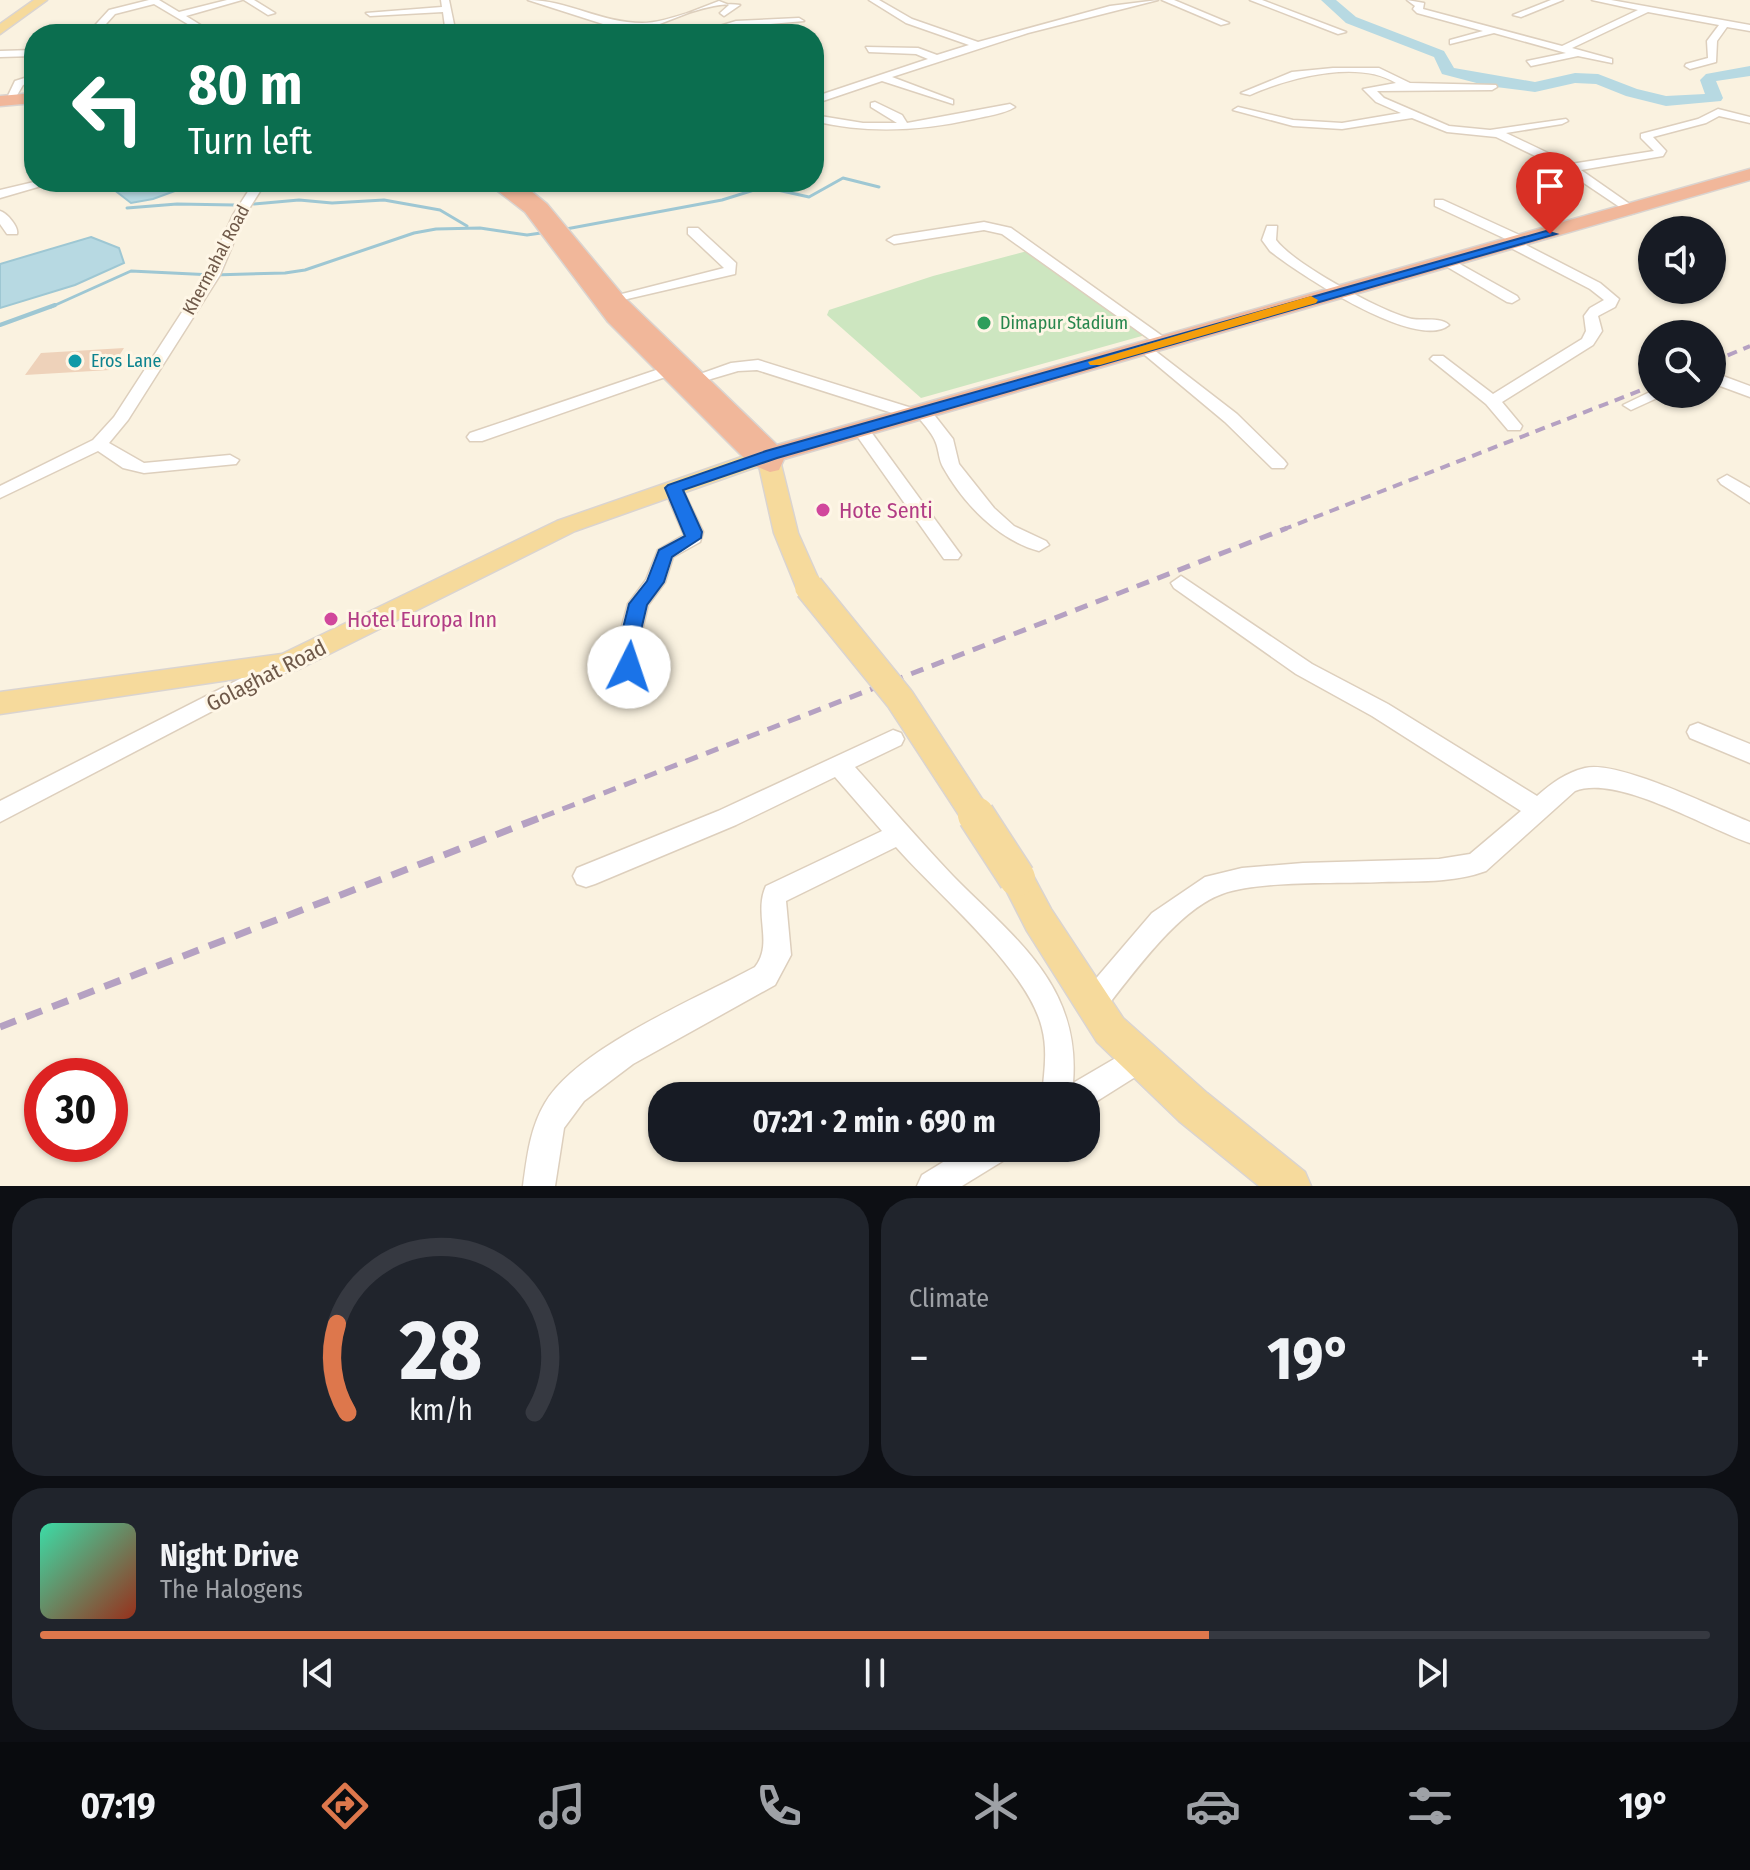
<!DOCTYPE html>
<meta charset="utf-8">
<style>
:root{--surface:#171b24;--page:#20242c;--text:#f1f3f6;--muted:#9ea1a6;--line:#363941;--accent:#dd774c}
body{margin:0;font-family:"Fira Sans Condensed",sans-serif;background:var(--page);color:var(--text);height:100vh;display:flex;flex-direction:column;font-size:30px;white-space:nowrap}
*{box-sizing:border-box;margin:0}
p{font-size:26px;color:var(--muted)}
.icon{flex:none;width:44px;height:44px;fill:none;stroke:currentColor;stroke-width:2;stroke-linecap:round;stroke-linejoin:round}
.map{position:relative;height:1186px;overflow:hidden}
.drawer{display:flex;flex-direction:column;gap:12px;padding:12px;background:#0d0f14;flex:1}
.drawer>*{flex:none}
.hud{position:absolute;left:24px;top:24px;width:800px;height:168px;border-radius:32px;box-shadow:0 2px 6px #0004;background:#0b6e4f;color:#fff;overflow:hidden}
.tools{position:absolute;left:1638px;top:216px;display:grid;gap:16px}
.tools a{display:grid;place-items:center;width:88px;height:88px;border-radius:50%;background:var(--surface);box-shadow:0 2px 6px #0004;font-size:40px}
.speed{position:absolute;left:24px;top:1058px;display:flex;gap:16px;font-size:40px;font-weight:700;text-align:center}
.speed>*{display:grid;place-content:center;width:104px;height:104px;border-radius:50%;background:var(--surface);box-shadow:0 2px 6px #0004;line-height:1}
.speed .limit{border:12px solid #d22;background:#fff;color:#111}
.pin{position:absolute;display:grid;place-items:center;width:68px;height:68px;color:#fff;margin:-82px -34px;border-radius:50% 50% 50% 0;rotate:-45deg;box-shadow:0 0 8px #0007}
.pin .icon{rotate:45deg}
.me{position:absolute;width:88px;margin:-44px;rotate:4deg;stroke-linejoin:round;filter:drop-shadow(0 0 6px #0008)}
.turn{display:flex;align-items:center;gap:28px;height:168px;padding:0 32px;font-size:36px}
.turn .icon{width:104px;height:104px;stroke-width:2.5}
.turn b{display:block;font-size:56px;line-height:68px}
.big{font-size:60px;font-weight:700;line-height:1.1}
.drawer .card{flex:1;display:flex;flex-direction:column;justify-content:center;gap:12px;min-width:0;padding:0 28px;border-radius:32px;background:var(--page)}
.drawer .dial{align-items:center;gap:0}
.dial svg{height:208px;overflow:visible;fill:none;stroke:var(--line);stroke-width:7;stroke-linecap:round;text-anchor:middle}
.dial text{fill:var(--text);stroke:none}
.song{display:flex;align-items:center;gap:24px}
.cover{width:96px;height:96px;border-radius:12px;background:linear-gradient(135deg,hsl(160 70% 55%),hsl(10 70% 35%))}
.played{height:8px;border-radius:4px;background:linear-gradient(90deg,var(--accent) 70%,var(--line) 70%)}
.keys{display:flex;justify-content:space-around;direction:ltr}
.heat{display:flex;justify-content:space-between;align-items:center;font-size:44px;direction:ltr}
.drawer .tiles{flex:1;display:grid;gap:12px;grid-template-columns:1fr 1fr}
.card:last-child{grid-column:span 2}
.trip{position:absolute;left:648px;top:1082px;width:452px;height:80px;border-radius:32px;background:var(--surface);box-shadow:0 2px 6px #0004;font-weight:700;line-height:80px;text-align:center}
.tab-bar{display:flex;height:128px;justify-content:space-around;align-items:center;background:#090b0e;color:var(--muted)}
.tab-bar .icon{width:56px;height:56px}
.tab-bar .selected{color:var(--accent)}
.tab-bar b{font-size:36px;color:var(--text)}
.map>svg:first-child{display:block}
</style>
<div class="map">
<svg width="1750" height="1186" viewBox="0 0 1750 1186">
<rect width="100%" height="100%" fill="#faf2e0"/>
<polygon fill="#cde6c0" points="1031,250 1149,334 921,398 827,315 829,310 933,276"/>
<g fill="#b7d9e2" stroke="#9ec7d3" stroke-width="2">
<polygon points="104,182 188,182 191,185 153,199 131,203"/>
<polygon points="91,237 119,248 124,263 75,285 0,308 0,264"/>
</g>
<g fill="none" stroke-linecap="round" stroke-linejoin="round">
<g stroke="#9ec7d3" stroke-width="3">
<polyline points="254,204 299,200 332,203 384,200 440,210 467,226"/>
<polyline points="127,208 177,204 235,205"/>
<polyline points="566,229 722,200 764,187 809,197 843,178 879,187"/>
<polyline points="51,307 131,271 213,275 285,273 305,270 414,233 436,229 480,228 527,235 541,233"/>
</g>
<polyline stroke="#9ec7d3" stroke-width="4" points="0,325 55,305"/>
<polygon fill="#b7d9e2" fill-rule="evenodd" points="1321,0 1336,0 1356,17 1444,51 1454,68 1535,82 1575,73 1598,74 1637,89 1666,96 1705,94 1700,80 1706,74 1750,66 1750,76 1716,81 1723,98 1721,101 1666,106 1626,96 1596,84 1575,83 1535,92 1488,86 1442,74 1434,57 1346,23"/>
</g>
<polygon fill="#eed2ba" points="124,348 110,370 25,375 41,353"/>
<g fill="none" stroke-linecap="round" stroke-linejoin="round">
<g stroke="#ddcfbd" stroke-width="3">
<g id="minor">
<polygon points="149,0 159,0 179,12 227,0 242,0 186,16 215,34 198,31 159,34 191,26 154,4 115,14 97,34 87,34 109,10"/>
<polygon points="244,0 254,0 275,13 268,15"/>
<polygon points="441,0 449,0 456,34 446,34 443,12 370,16 366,13 442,7"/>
<path d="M528 0C566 0 602 23 642 23 673 23 708 0 740 5L724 16 720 13 729 5 719 1 657 25 710 29 736 21 799 18 804 21 737 27 714 34 673 33 603 24Z"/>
<polygon points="869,0 879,0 912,19 978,42 1110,6 1158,0 1028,33 892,77 953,100 953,104 882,81 814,104 814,97 928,59 916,54 869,52 866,47 918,48 937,55 969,45 906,23"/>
<polygon points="1162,0 1174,0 1229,23 1221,25"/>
<polygon points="1250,0 1262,0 1346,32 1338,34"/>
<polygon points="1407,0 1424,3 1423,9 1562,46 1638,10 1592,0 1611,0 1750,25 1750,31 1727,27 1717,41 1716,62 1690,69 1685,66 1686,64 1708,58 1707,41 1719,25 1648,12 1572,48 1612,59 1612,63 1578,56 1531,66 1527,61 1566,53 1494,33 1450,44 1450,40 1483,31 1417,13 1413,9 1415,6"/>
<polygon points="1551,0 1563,0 1521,17 1513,15"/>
<polygon points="34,50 34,56 0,57 0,51"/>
<path d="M1333 68H1379L1410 83 1496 85 1497 87 1492 90 1377 91 1384 98 1449 126 1490 130 1566 119 1568 121 1562 124 1506 133 1571 164 1654 151 1641 138V134L1698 119 1718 109 1750 117V123L1719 116 1706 123 1653 137 1666 151 1663 156 1581 170 1634 207V213L1630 214 1566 171 1496 137 1447 132 1412 118 1342 129 1293 126 1233 110 1238 107 1293 120 1342 123 1401 113 1376 102 1363 89 1396 83C1358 59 1288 78 1250 95L1241 93 1292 72Z"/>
<polygon points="34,75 34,81 23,85 13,102 5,102 15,81"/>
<path d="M875 102 902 115 907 123 1010 104 1015 107C1004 114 987 116 974 119 920 131 868 134 814 121V115L863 123H897L871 107V103Z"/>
<polygon points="34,182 55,182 0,198 0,190"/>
<polygon points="254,182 266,182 245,215 220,275 128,420 109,443 144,463 230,455 239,460 236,464 144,473 123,468 98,451 0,498 0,486 93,440 114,417 206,275 233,215"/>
<polygon points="1435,200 1443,200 1528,239 1530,242 1526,245 1600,283 1619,299 1615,307 1598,316 1602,331 1593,345 1502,402 1522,426 1520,430 1508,430 1486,404 1430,359 1433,356 1443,356 1493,394 1582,339 1586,331 1584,316 1590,308 1604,300 1590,289 1509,247 1510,241 1435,206"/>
<path d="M0 211C7 213 19 227 17 234H7L0 224Z"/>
<polygon points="984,222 1011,228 1172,343 1169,346 1159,346 1002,234 984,230 894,244 887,240 894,236"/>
<path d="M1267 226H1277L1276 240C1294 264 1377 309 1408 318 1421 322 1439 316 1449 325 1417 352 1299 274 1270 251L1262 240Z"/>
<polygon points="688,228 698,228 736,263 735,274 610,303 610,297 724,268 688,234"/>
<polygon points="1449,258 1517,296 1519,299 1512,303 1507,302 1444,265 1444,259"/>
<polygon points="1145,343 1237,414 1284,460 1287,464 1284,468 1272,468 1225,422 1140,351 1140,345"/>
<path d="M758 360 915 409 928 407 953 439 959 464 994 508 1014 526 1046 541 1049 545 1039 551C998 540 963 503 943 467 939 460 939 451 936 443 933 434 925 426 919 418H908L757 370 738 371 694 384 686 379 731 363Z"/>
<polygon points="668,366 674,368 674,374 482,441 470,441 467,437 470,433"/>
<polygon points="1712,372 1750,386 1750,397 1712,383"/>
<polygon points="1652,391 1652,394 1666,394 1631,410 1623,405"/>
<polygon points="860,424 866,425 958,551 961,555 958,559 944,559 852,429"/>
<polygon points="1727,475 1750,488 1750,503 1721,484 1718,480"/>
<polygon points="673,483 682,488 703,532 700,542 673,557 665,582 648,605 636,656 638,662 663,672 666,678 663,684 655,686 621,672 614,656 628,604 646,580 658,550 684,535 664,488"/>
<path d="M1181 576 1312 664 1388 704 1537 796C1552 783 1565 773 1585 768 1619 760 1714 808 1750 822V843C1706 828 1617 774 1575 791L1486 871C1453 883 1416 881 1382 882 1340 884 1260 880 1222 894 1177 910 1131 977 1101 1014L1091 1018 1081 1014 1077 1005 1081 996 1152 913 1205 877 1242 868 1303 863 1439 859 1470 854 1521 811 1372 716 1296 674 1174 588 1171 583Z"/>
<polygon points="287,655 295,658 298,663 295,668 0,822 0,801"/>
<polygon points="1698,723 1750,744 1750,763 1690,738 1687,732 1690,726"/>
<path d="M893 730 901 733 904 739 901 745 855 767C888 804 919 840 953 876 1015 939 1081 985 1073 1083L1138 1045 1148 1049 1152 1059 1148 1069 1086 1108V1096H1042C1044 1073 1048 1051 1042 1028 1028 969 938 895 896 847L786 901 791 955 775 985 633 1064 584 1101 564 1128 555 1186H523C527 1157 530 1128 545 1103 577 1048 698 998 755 967 774 943 753 914 766 886L882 831 835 777 736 825 595 884 586 887 577 884 573 876 577 868 718 811Z"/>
<polygon points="966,1148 1010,1148 1006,1159 962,1186 917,1186 922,1175"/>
</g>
</g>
<g stroke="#dad4d0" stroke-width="3">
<g id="major">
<polygon points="34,0 47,0 0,34 0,24"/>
<polygon points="759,451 778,459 781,464 798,533 822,587 818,593 809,596 800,593 796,587 774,533 759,466 575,531 297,670 0,714 0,692 282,654 557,521"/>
<polygon points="1017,864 1029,868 1051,909 1123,1018 1207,1093 1305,1172 1311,1186 1259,1186 1179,1121 1097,1042 1027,931 1000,878 1005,868"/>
</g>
</g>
<g stroke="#dad4d0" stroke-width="3">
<g id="highway">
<polygon points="34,93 34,103 0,106 0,96"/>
<polygon points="1750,169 1750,180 784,459 779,470 770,472 750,464 608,322 525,212 486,182 520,182 547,204 626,299 777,445"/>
</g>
</g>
<use href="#minor" fill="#fff" fill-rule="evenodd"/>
<use href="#major" fill="#f6da9c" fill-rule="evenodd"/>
<use href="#highway" fill="#f1b79a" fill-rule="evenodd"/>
<g stroke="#b5a1c2" stroke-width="4" stroke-dasharray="10 7" stroke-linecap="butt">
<polyline points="1712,362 1750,346"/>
<polyline points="1282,530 1652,386"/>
</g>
<polyline stroke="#b5a1c2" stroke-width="5" stroke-dasharray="13 9" stroke-linecap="butt" points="542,817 1287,528"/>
<polyline stroke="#b5a1c2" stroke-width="7" stroke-dasharray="17 11" stroke-linecap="butt" points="0,1027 547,815"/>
<g stroke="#dad4d0" stroke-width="31" stroke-linecap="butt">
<polyline id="major-bridge-far1" points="809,587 900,699 977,817"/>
</g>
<g stroke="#dad4d0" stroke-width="39" stroke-linecap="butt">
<polyline id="major-bridge" points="976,815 1017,878"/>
</g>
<use href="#major-bridge-far1" stroke="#f6da9c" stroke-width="28"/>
<use href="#major-bridge" stroke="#f6da9c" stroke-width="36"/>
</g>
<polygon fill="#1a73e8" stroke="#114b97" stroke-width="2" points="1546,231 1556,234 777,458 683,490 702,532 701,538 672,557 664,582 647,605 635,656 638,667 635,672 622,672 616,656 629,604 647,581 659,550 685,536 665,488 668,485 766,451"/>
<polygon fill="#f59e0b" points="1311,296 1318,300 1316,303 1100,365 1090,365 1088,362"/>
<circle fill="#2e9e5b" stroke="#fef6e6" stroke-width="3" cx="984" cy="323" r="8"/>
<circle fill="#0f9aa8" stroke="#fef6e6" stroke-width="3" cx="75" cy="361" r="8"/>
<g fill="#d1479c" stroke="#fef6e6" stroke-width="3">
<circle cx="823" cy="510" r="8"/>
<circle cx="331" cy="619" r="8"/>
</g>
<g text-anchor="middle" stroke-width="6" stroke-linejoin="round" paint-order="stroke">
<g font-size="18" fill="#6f5949" stroke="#fef6e6">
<text transform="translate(216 260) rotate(-62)" y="6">Khermahal Road</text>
</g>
<g font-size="18" fill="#27864d" stroke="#fef6e6" text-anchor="start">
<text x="1000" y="329">Dimapur Stadium</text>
</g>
<g font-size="18" fill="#0d838f" stroke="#fef6e6" text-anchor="start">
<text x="91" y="367">Eros Lane</text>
</g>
<g font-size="22" fill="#b23c85" stroke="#fef6e6" text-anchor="start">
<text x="839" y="518">Hote Senti</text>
<text x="347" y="627">Hotel Europa Inn</text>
</g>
<g font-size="22" fill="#6f5949" stroke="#fef6e6">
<text transform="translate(266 675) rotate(-27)" y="8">Golaghat Road</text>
</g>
</g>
</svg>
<div class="tools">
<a><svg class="icon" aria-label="sound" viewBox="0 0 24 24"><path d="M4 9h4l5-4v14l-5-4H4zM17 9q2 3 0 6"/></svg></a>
<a><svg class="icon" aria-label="search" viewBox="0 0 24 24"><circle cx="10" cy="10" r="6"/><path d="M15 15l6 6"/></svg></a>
</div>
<div class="speed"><div class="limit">30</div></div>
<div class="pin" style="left:1550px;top:234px;background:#d93025"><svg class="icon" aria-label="arrive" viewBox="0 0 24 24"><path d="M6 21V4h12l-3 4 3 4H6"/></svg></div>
<svg class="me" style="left:629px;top:667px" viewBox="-20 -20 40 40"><circle r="19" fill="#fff"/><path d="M0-13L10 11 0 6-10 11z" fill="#1a73e8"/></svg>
<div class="trip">07:21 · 2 min · 690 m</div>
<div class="hud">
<div class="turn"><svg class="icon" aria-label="left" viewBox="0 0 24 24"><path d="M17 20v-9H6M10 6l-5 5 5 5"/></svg><div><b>80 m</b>Turn left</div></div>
</div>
</div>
<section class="drawer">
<div class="tiles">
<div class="card dial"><svg viewBox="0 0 100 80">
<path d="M14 69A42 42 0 1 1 86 69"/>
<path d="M14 69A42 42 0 0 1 10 35" stroke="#dd774c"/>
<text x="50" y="56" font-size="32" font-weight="700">28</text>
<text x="50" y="72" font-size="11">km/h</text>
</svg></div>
<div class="card"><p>Climate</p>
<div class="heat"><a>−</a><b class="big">19°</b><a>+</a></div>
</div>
<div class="card">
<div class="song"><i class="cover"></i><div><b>Night Drive</b><p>The Halogens</p></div></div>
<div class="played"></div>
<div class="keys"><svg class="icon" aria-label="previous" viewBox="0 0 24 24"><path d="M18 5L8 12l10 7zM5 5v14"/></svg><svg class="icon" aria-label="pause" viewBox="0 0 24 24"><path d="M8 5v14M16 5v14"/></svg><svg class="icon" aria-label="next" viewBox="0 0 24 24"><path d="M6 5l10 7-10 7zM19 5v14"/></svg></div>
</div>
</div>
</section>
<nav class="tab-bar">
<b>07:19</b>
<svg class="icon selected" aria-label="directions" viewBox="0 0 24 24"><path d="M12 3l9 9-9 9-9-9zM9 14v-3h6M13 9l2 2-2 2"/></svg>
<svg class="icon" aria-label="music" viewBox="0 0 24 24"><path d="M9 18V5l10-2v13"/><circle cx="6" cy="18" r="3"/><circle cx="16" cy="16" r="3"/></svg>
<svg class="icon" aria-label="phone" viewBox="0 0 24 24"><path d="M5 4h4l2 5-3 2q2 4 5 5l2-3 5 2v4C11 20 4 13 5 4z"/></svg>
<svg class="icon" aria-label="climate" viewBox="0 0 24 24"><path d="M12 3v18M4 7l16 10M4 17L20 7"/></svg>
<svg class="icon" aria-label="car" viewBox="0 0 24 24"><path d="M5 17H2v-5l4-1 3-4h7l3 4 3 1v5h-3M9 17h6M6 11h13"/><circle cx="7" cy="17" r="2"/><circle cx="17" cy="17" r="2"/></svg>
<svg class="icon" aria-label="filters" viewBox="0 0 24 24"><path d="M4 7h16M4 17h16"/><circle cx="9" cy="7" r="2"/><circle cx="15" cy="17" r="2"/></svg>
<b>19°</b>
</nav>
